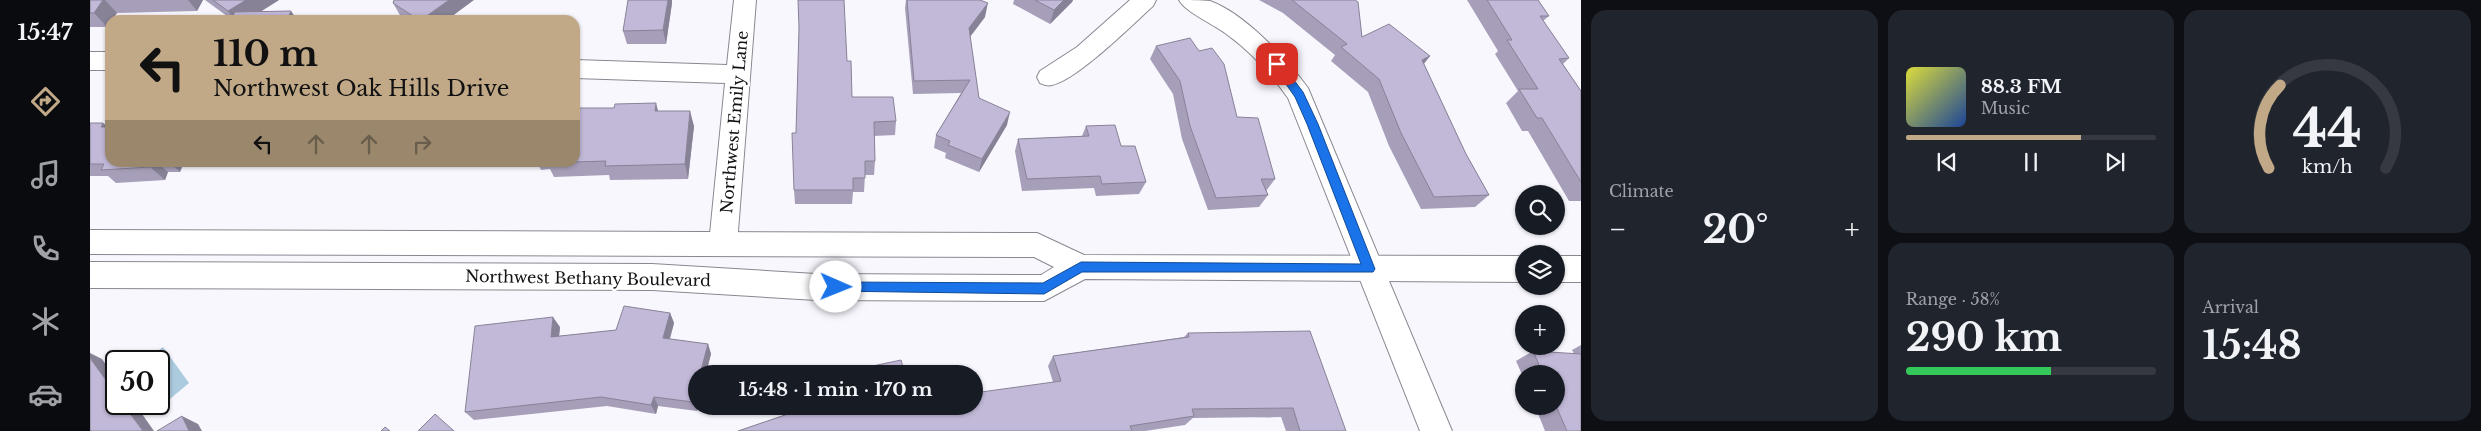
<!DOCTYPE html>
<meta charset="utf-8">
<style>
:root{--surface:#171b24;--page:#20242c;--text:#f1f3f6;--muted:#9ea1a6;--line:#363941;--accent:#c1a987}
body{margin:0;font-family:"Libre Baskerville",serif;background:var(--page);color:var(--text);height:100vh;display:flex;flex-direction:column;font-size:19px;white-space:nowrap}
*{box-sizing:border-box;margin:0}
p{font-size:16px;color:var(--muted)}
.icon{flex:none;width:28px;height:28px;fill:none;stroke:currentColor;stroke-width:2;stroke-linecap:round;stroke-linejoin:round}
.map{position:relative;flex:1;overflow:hidden}
.side{display:flex;flex-direction:column;gap:10px;padding:10px;background:#0d0f14;width:900px}
.side>*{flex:none}
.hud{position:absolute;left:15px;top:15px;width:475px;height:152px;border-radius:15px;box-shadow:0 1px 4px #0004;background:#c1a987;color:#111;overflow:hidden}
.controls{position:absolute;left:1425px;top:185px;display:grid;gap:10px}
.controls a{display:grid;place-items:center;width:50px;height:50px;border-radius:50%;background:var(--surface);box-shadow:0 1px 4px #0004;font-size:25px}
.speed{position:absolute;left:15px;top:350px;display:flex;gap:10px;font-size:25px;font-weight:700;text-align:center}
.speed>*{display:grid;place-content:center;width:65px;height:65px;border-radius:50%;background:var(--surface);box-shadow:0 1px 4px #0004;line-height:1}
.speed .limit{border:2px solid #111;border-radius:8px;background:#fff;color:#111}
.pin{position:absolute;display:grid;place-items:center;width:42px;height:42px;color:#fff;margin:-21px;border-radius:10px;box-shadow:0 2px 8px #0006}
.me{position:absolute;width:55px;margin:-28px;rotate:91deg;stroke-linejoin:round;filter:drop-shadow(0 0 4px #0008)}
.turn{display:flex;align-items:center;gap:18px;height:105px;padding:0 25px;font-size:22px}
.turn .icon{width:65px;height:65px;stroke-width:2.5}
.turn b{display:block;font-size:35px;line-height:42px}
.lanes{display:flex;align-items:center;height:48px;padding:0 25px;background:#0003;justify-content:center;gap:25px;direction:ltr}
.lanes .off{opacity:.35}
.big{font-size:38px;font-weight:700;line-height:1.1}
.side .tile{flex:1;display:flex;flex-direction:column;justify-content:center;gap:8px;min-width:0;padding:0 18px;border-radius:15px;background:var(--page)}
.side .dial{align-items:center;gap:0}
.dial svg{height:130px;overflow:visible;fill:none;stroke:var(--line);stroke-width:7;stroke-linecap:round;text-anchor:middle}
.dial text{fill:var(--text);stroke:none}
.song{display:flex;align-items:center;gap:15px}
.cover{width:60px;height:60px;border-radius:8px;background:linear-gradient(135deg,hsl(60 70% 55%),hsl(220 70% 35%))}
.played{height:5px;border-radius:2px;background:linear-gradient(90deg,var(--accent) 70%,var(--line) 70%)}
.keys{display:flex;justify-content:space-around;direction:ltr}
.heat{display:flex;justify-content:space-between;align-items:center;font-size:28px;direction:ltr}
.charge{height:8px;border-radius:4px;background:linear-gradient(90deg,#34c759 58%,var(--line) 0)}
.side .tiles{flex:1;display:grid;gap:10px;grid-template-columns:repeat(3,1fr)}
.tile:first-child{grid-row:span 2}
.trip{position:absolute;left:598px;top:365px;width:295px;height:50px;border-radius:25px;background:var(--surface);box-shadow:0 1px 4px #0004;font-weight:700;line-height:50px;text-align:center}
main{display:flex;flex:1;min-height:0}
.menu{display:flex;flex-direction:column;width:90px;justify-content:space-around;align-items:center;background:#090b0e;color:var(--muted)}
.menu .icon{width:35px;height:35px}
.menu .active{color:var(--accent)}
.menu b{font-size:22px;color:var(--text)}
.map>svg:first-child{display:block}
</style>
<main>
<nav class="menu">
<b>15:47</b>
<svg class="icon active" aria-label="directions" viewBox="0 0 24 24"><path d="M12 3l9 9-9 9-9-9zM9 14v-3h6M13 9l2 2-2 2"/></svg>
<svg class="icon" aria-label="music" viewBox="0 0 24 24"><path d="M9 18V5l10-2v13"/><circle cx="6" cy="18" r="3"/><circle cx="16" cy="16" r="3"/></svg>
<svg class="icon" aria-label="phone" viewBox="0 0 24 24"><path d="M5 4h4l2 5-3 2q2 4 5 5l2-3 5 2v4C11 20 4 13 5 4z"/></svg>
<svg class="icon" aria-label="climate" viewBox="0 0 24 24"><path d="M12 3v18M4 7l16 10M4 17L20 7"/></svg>
<svg class="icon" aria-label="car" viewBox="0 0 24 24"><path d="M5 17H2v-5l4-1 3-4h7l3 4 3 1v5h-3M9 17h6M6 11h13"/><circle cx="7" cy="17" r="2"/><circle cx="17" cy="17" r="2"/></svg>
</nav>
<div class="map">
<svg width="1491" height="431" viewBox="0 0 1491 431">
<rect width="100%" height="100%" fill="#f9f7fe"/>
<polygon fill="#accbdf" points="73,347 99,383 74,404 69,397 69,361 54,361"/>
<g fill="none" stroke-linecap="round" stroke-linejoin="round">
<g stroke="#898891" stroke-width="2">
<g id="minor">
<polygon points="644,0 666,0 647,244 643,253 633,256 623,253 619,244 635,83 485,78 485,60 637,65"/>
<path d="M1040 0H1066L1063 6C1042 25 987 80 962 85 958 86 954 85 950 83L947 77 950 71 987 47Z"/>
<path d="M1089 0C1098 0 1111 0 1120 1 1154 13 1197 59 1218 88L1362 431H1330L1198 98C1181 74 1162 53 1139 36 1126 25 1096 13 1089 0Z"/>
<rect x="0" y="52" width="20" height="18"/>
</g>
</g>
<g stroke="#898891" stroke-width="2">
<g id="major">
<polygon points="0,230 947,233 994,255 1434,256 1434,282 995,279 954,301 726,300 562,290 0,288 0,262 562,264 726,274 951,275 964,267 944,257 0,254"/>
<rect x="1466" y="256" width="25" height="26"/>
</g>
</g>
<use href="#minor" fill="#fff" fill-rule="evenodd"/>
<use href="#major" fill="#fff" fill-rule="evenodd"/>
</g>
<g fill="#a79fba">
<polygon points="0,0 113,0 107,11 27,13 17,27 0,27"/>
<polygon points="115,0 189,0 170,12 201,11 207,20 140,20 141,19"/>
<polygon points="816,0 890,0 895,17 880,37 889,98 917,125 889,172 855,158 856,153 844,148 846,135 871,93 823,94 815,8"/>
<polygon points="924,0 983,0 982,2 960,24 923,4"/>
<polygon points="1169,0 1265,0 1272,37 1340,56 1334,64 1376,154 1399,195 1385,207 1331,209 1299,146 1278,92 1241,61 1245,55 1193,13"/>
<polygon points="1377,0 1448,0 1459,16 1453,21 1479,58 1473,64 1491,91 1491,201 1479,201 1438,131 1432,131 1416,103 1428,91 1405,54 1408,51"/>
<polygon points="303,3 357,20 316,20 311,17"/>
<polygon points="582,3 576,44 537,44 533,31"/>
<polygon points="1066,46 1147,117 1185,179 1176,191 1178,195 1169,207 1118,210 1092,139 1083,94 1060,59"/>
<polygon points="757,61 762,97 806,121 805,135 784,136 785,161 784,175 775,175 774,192 763,192 762,204 705,204 704,190 706,133"/>
<polygon points="485,108 568,111 604,126 598,179 520,180 519,175 464,177 460,169 451,170 449,166 381,167 379,164 373,165 372,162 485,162"/>
<polygon points="0,123 20,162 94,162 90,172 78,172 75,180 26,183 18,176 0,176"/>
<polygon points="996,126 1031,146 1056,182 1049,194 1006,196 1004,188 932,191 925,151 928,139 992,136"/>
<polygon points="580,313 584,323 580,339 618,344 621,354 606,406 608,406 607,411 568,406 566,414 517,406 384,420 375,412 470,327 469,336 526,330"/>
<polygon points="1098,333 1256,431 1196,431 1191,417 1103,418 1095,425 1055,431 648,431 700,413 699,406 884,406 963,382 958,366 963,356 1094,337"/>
<polygon points="1491,345 1491,431 1455,431 1445,406 1466,406 1466,374 1434,374 1434,379 1426,361 1443,351 1484,354 1482,350"/>
</g>
<g fill="#888297">
<polygon points="13,0 15,0 27,13 22,20 20,20 20,23 17,27 4,13"/>
<polygon points="98,0 113,0 107,11"/>
<polygon points="156,0 189,0 157,20 145,20 138,11"/>
<polygon points="359,0 384,0 357,20 331,20"/>
<polygon points="578,0 582,0 582,3 576,44 573,30"/>
<polygon points="974,0 983,0 982,2 960,24 964,10"/>
<polygon points="898,3 895,17 876,42 879,28"/>
<polygon points="201,11 207,20 197,20"/>
<polygon points="1340,56 1329,69 1332,60"/>
<polygon points="566,103 570,118 565,111"/>
<polygon points="600,111 604,126 598,179 595,164"/>
<polygon points="920,112 917,125 889,172 892,159"/>
<polygon points="13,123 20,128 11,127"/>
<polygon points="63,162 67,162 78,172 75,180 60,167"/>
<polygon points="79,162 94,162 90,172"/>
<polygon points="580,313 584,323 577,348 573,338"/>
<polygon points="463,317 470,327 468,347 461,337"/>
<polygon points="618,344 621,354 616,374 610,374"/>
<polygon points="0,353 12,359 26,379 26,394 0,358"/>
<polygon points="606,389 606,406 608,406 607,411 603,402"/>
<polygon points="564,397 568,406 566,414 561,405"/>
<polygon points="33,404 45,404 64,431 53,431"/>
<polygon points="92,416 108,424 112,431 99,431"/>
</g>
<g fill="#c2b9d8" stroke="#888297">
<polygon points="0,0 13,0 4,13 0,13"/>
<polygon points="123,0 156,0 138,11"/>
<polygon points="304,0 359,0 331,20 329,20 303,3"/>
<polygon points="538,0 578,0 573,30 533,31"/>
<polygon points="708,0 754,0 757,61 761,61 762,97 803,97 806,121 784,122 785,161 775,161 775,178 763,178 763,190 704,190 702,133 706,133 709,28"/>
<polygon points="817,0 890,0 898,3 879,28 889,98 920,112 892,159 858,145 860,141 846,135 880,80 824,81"/>
<polygon points="945,0 974,0 964,10"/>
<polygon points="1202,0 1265,0 1268,2 1272,37 1299,24 1340,56 1332,60 1376,154 1399,195 1344,197 1311,133 1289,79 1251,47 1257,44"/>
<polygon points="1397,0 1448,0 1459,16 1450,16 1479,58 1469,59 1491,91 1491,182 1452,118 1447,118 1429,89 1448,89 1417,40 1422,40"/>
<polygon points="201,11 197,20 140,20 145,12"/>
<polygon points="1100,38 1109,51 1122,48 1134,64 1147,117 1168,118 1185,179 1171,179 1178,195 1126,198 1100,126 1090,81 1066,46"/>
<polygon points="566,103 565,111 600,111 595,164 515,166 516,161 485,162 485,108 524,108 525,104"/>
<polygon points="0,123 13,123 11,127 20,127 20,162 63,162 60,167 11,170 14,164 0,164"/>
<polygon points="1025,125 1031,146 1045,146 1056,182 1012,184 1010,176 937,179 928,139 999,136 996,126"/>
<polygon points="534,306 580,313 573,338 618,344 610,374 606,374 606,389 603,402 564,397 561,405 511,397 375,412 385,326 463,317 461,337 526,330"/>
<polygon points="1220,331 1256,431 1210,431 1203,408 1102,409 1104,416 1040,426 1042,431 648,431 701,413 699,406 884,406 884,393 971,381 963,356 1099,337 1098,333"/>
<polygon points="1443,351 1491,354 1491,431 1477,431 1466,406 1466,374 1453,374"/>
<polygon points="0,358 26,394 26,404 33,404 53,431 0,431"/>
<polygon points="811,360 815,374 745,374"/>
<polygon points="345,414 364,431 328,431"/>
<polygon points="92,416 99,431 67,431"/>
<polygon points="295,427 300,431 291,431"/>
</g>
<polygon fill="#1a73e8" stroke="#114b97" points="1187,60 1190,62 1213,92 1228,124 1285,269 1283,272 992,272 954,294 741,291 740,287 746,282 953,283 991,262 1271,264 1217,124 1205,97 1182,64"/>
<g text-anchor="middle" stroke-width="5" stroke-linejoin="round" paint-order="stroke">
<g font-size="16" fill="#131316" stroke="#fff">
<text transform="translate(644 122) rotate(-85)" y="6">Northwest Emily Lane</text>
<text transform="translate(498 278) rotate(1)" y="6">Northwest Bethany Boulevard</text>
</g>
</g>
</svg>
<div class="controls">
<a><svg class="icon" aria-label="search" viewBox="0 0 24 24"><circle cx="10" cy="10" r="6"/><path d="M15 15l6 6"/></svg></a>
<a><svg class="icon" aria-label="layers" viewBox="0 0 24 24"><path d="M12 4l9 5-9 5-9-5zM3 14l9 5 9-5"/></svg></a>
<a>+</a>
<a>−</a>
</div>
<div class="speed"><div class="limit">50</div></div>
<div class="pin" style="left:1187px;top:64px;background:#d93025"><svg class="icon" aria-label="arrive" viewBox="0 0 24 24"><path d="M6 21V4h12l-3 4 3 4H6"/></svg></div>
<svg class="me" style="left:746px;top:287px" viewBox="-20 -20 40 40"><circle r="19" fill="#fff"/><path d="M0-13L10 11 0 6-10 11z" fill="#1a73e8"/></svg>
<div class="trip">15:48 · 1 min · 170 m</div>
<div class="hud">
<div class="turn"><svg class="icon" aria-label="left" viewBox="0 0 24 24"><path d="M17 20v-9H6M10 6l-5 5 5 5"/></svg><div><b>110 m</b>Northwest Oak Hills Drive</div></div>
<div class="lanes"><svg class="icon" aria-label="left" viewBox="0 0 24 24"><path d="M17 20v-9H6M10 6l-5 5 5 5"/></svg><svg class="icon off" aria-label="ahead" viewBox="0 0 24 24"><path d="M12 20V5M6 11l6-6 6 6"/></svg><svg class="icon off" aria-label="ahead" viewBox="0 0 24 24"><path d="M12 20V5M6 11l6-6 6 6"/></svg><svg class="icon off" aria-label="right" viewBox="0 0 24 24"><path d="M7 20v-9h11M14 6l5 5-5 5"/></svg></div>
</div>
</div>
<section class="side">
<div class="tiles">
<div class="tile"><p>Climate</p>
<div class="heat"><a>−</a><b class="big">20°</b><a>+</a></div>
</div>
<div class="tile">
<div class="song"><i class="cover"></i><div><b>88.3 FM</b><p>Music</p></div></div>
<div class="played"></div>
<div class="keys"><svg class="icon" aria-label="previous" viewBox="0 0 24 24"><path d="M18 5L8 12l10 7zM5 5v14"/></svg><svg class="icon" aria-label="pause" viewBox="0 0 24 24"><path d="M8 5v14M16 5v14"/></svg><svg class="icon" aria-label="next" viewBox="0 0 24 24"><path d="M6 5l10 7-10 7zM19 5v14"/></svg></div>
</div>
<div class="tile dial"><svg viewBox="0 0 100 80">
<path d="M14 69A42 42 0 1 1 86 69"/>
<path d="M14 69A42 42 0 0 1 21 18" stroke="#c1a987"/>
<text x="50" y="56" font-size="32" font-weight="700">44</text>
<text x="50" y="72" font-size="11">km/h</text>
</svg></div>
<div class="tile"><p>Range · 58%</p><b class="big">290 km</b><div class="charge"></div></div>
<div class="tile"><p>Arrival</p><b class="big">15:48</b></div>
</div>
</section>
</main>
